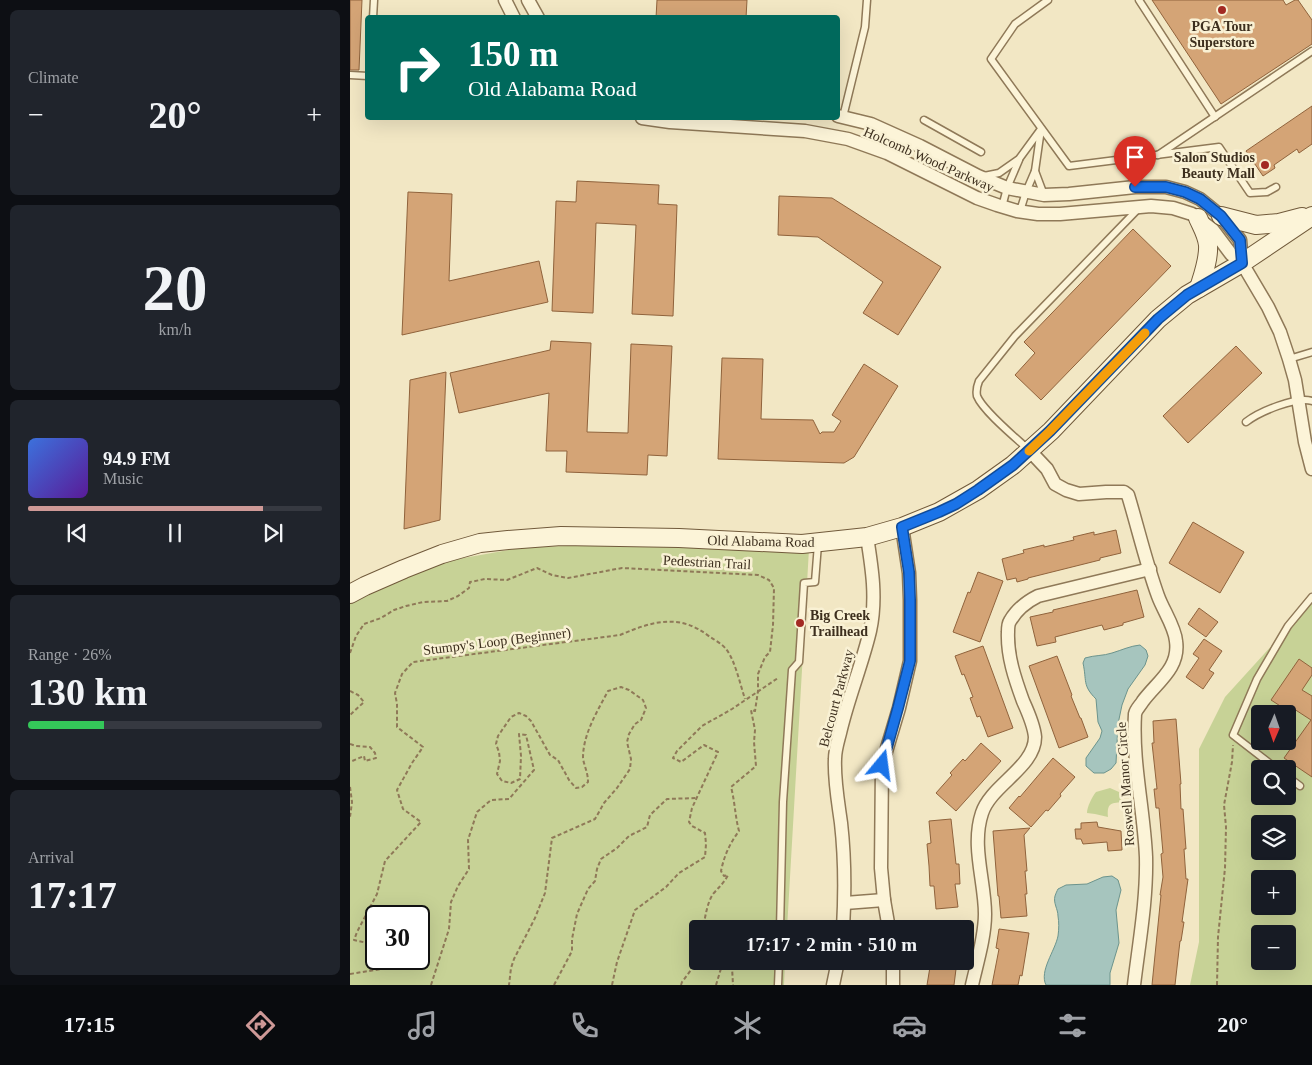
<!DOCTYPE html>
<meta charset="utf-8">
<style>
:root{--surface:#171b24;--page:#20242c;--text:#f1f3f6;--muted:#9ea1a6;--line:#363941;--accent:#ce9997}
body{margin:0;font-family:"Times New Roman",serif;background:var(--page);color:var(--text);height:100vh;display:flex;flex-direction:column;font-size:19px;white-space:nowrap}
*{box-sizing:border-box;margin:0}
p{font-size:16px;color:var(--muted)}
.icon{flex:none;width:28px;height:28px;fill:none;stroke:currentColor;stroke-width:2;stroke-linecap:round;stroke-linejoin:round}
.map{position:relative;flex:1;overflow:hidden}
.side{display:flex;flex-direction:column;gap:10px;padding:10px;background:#0d0f14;width:350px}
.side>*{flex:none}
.hud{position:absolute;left:15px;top:15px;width:475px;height:105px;border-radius:5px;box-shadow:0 5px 20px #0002;background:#00695c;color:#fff;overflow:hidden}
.needle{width:32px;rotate:182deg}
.buttons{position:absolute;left:901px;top:705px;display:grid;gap:10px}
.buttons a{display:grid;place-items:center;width:45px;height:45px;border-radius:5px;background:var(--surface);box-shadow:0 5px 20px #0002;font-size:25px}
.speed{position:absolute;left:15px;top:905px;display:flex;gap:10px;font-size:25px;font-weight:700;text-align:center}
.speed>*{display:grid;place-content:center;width:65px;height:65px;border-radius:50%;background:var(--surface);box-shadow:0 5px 20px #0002;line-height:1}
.speed .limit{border:2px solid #111;border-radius:8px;background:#fff;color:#111}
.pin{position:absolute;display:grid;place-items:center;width:42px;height:42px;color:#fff;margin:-51px -21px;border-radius:50% 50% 50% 0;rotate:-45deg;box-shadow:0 0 5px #0007}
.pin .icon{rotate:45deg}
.me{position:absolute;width:55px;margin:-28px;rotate:16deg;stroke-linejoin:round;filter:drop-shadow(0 0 4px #0008)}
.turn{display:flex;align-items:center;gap:18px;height:105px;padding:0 20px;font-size:22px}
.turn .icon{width:65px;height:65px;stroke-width:2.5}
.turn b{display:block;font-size:35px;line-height:42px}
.big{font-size:38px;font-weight:700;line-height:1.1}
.side .card{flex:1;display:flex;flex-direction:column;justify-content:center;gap:8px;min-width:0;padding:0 18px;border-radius:8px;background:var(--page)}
.side .dial{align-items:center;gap:0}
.dial b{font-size:65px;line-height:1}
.song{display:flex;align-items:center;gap:15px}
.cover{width:60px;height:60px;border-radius:8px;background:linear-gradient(135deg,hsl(220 70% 55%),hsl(270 70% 35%))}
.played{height:5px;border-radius:2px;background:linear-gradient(90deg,var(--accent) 80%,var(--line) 80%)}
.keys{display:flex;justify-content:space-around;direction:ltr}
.heat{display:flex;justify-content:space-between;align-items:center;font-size:28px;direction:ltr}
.charge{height:8px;border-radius:4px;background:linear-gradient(90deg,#34c759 26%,var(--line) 0)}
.trip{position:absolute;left:339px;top:920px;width:285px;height:50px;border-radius:5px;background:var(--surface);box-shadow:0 5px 20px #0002;font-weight:700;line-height:50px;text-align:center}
.dock{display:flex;height:80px;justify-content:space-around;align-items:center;background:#090b0e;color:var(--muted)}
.dock .icon{width:35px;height:35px}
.dock .current{color:var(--accent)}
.dock b{font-size:22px;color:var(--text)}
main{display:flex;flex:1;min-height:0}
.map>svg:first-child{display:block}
</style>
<main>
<section class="side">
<div class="card"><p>Climate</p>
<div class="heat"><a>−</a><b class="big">20°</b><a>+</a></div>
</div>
<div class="card dial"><b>20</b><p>km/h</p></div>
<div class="card">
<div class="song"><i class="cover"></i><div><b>94.9 FM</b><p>Music</p></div></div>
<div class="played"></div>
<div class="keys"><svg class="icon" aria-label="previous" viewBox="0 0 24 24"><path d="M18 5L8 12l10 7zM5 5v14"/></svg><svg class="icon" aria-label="pause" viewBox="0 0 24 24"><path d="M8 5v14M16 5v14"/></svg><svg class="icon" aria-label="next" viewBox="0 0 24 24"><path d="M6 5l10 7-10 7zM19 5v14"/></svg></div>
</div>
<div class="card"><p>Range · 26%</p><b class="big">130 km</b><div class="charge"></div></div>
<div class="card"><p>Arrival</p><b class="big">17:17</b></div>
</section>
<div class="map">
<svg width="962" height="985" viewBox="0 0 962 985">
<rect width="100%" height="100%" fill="#f2e7c4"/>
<g fill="#c7d296" fill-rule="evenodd">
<path d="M304 544 459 549 437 929H348V961H435L434 985H0V601L74 565 175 547ZM26 916H69V959H26Z"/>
<path d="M962 601V985H840L849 942V749L875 697ZM910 714H938V741H910ZM910 769H938V796H910ZM910 824H938V851H910ZM910 879H938V906H910ZM910 934H938V961H910Z"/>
<path d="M760 788 769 792 772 802C760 803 757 804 758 817L745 814 737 813C737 807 742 797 746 792Z"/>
</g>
<g fill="#a6c5be" stroke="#6c948d">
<path d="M790 645 796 650 798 656 795 665 778 689 772 705 768 724 766 763 761 769 754 773H744L736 766V758L750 738 752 731 748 722 746 699C732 685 737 681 733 663L735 658C745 655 753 656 762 653 772 650 780 646 790 645Z"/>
<path d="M753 877 762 876 768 880 771 890 766 910 769 943 760 973V985H696C689 971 705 951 708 936 709 929 709 922 708 916 708 909 703 903 705 896 706 893 707 891 708 889L716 885 737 884Z"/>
</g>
<g fill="#d4a476" stroke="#90633c">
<polygon points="0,0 12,0 9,70 0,70"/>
<polygon points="307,0 397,0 396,18 306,18"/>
<polygon points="802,0 933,0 936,5 945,0 948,0 962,20 962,44 871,104"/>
<polygon points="962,106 962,144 949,153 947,149 924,165 925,168 913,176 896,151"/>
<polygon points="227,181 309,185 308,204 327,205 323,316 282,314 286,225 246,223 243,313 202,311 206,201 226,202"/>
<polygon points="58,192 102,194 99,281 189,261 198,302 52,335"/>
<polygon points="429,196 482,198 591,267 548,335 513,313 533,282 468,237 428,235"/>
<polygon points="783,229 821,266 691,400 665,375 685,353 674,342"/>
<polygon points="201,341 241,343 237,432 278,433 281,344 322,346 317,456 298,455 297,475 216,472 217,451 196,451 199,393 109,413 100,373 200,350"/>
<polygon points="886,346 912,373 838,443 813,416"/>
<polygon points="372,358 413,359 411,419 463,420 470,434 472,432 484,432 491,421 482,415 514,364 548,386 504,457 494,463 368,459"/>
<polygon points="96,372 90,520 54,529 60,380"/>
<polygon points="843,522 894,552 870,593 819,563"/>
<polygon points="766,530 771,553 750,558 750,560 678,578 678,579 667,582 666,578 657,580 652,559 674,553 673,550 694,545 694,547 724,540 723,537 744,532 744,535"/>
<polygon points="628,572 653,581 630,642 603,632 618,592 620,593"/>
<polygon points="787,590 794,617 773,623 773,625 754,630 752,625 705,637 706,642 687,646 680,617 703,612 703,610"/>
<polygon points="849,608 868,622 856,637 838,624"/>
<polygon points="854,639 872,651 859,670 864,673 853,689 836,677 849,658 843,654"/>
<polygon points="633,646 663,728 638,737 630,716 627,717 620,698 623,697 614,674 612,675 605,656"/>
<polygon points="707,656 722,695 721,696 730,718 731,718 738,737 709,748 679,666"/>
<polygon points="949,659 962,668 962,675 952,690 962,696 962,777 934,758 961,720 941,707 938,711 921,700"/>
<polygon points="826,719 831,784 830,784 831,809 833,809 836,849 834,849 836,879 838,879 832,922 834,922 831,941 830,941 825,985 802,985 811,895 810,895 813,877 811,854 813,853 809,808 806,808 804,789 807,789 802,743 804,743 803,721"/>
<polygon points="631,743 651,761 606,811 586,793 602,775 600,773 613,759 615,761"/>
<polygon points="703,758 725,777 710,794 711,796 698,811 696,810 681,827 659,808 669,796 670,797"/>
<polygon points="601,819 606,864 609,864 610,884 605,884 608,907 586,909 584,886 580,886 579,866 577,844 581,843 579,821"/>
<polygon points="747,822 748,827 771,831 772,850 758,851 757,842 733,844 731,839 726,839 725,829 731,829 731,823"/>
<polygon points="680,828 674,835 677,871 675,871 677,894 675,894 677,916 651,918 649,896 648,896 643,831"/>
<polygon points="649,929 679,933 672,976 670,975 668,985 642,985 649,949 646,948"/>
<polygon points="581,961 607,961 604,985 577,985"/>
</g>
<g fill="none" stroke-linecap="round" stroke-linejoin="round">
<g stroke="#8f7958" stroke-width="9">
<g id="lane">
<polyline points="698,0 665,24 641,59 719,166 869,147 900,193 917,192 926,187"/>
<polyline points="789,0 865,117"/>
<polyline points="23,18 24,0"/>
<polyline points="0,75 18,76"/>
<polyline points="493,117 515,27 517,0"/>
<polyline points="574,120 631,152"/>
<polyline points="808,155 962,51"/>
<polyline points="634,176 649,173 669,159 691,129 685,171 694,195"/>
<polyline points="652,207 657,188 669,160"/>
<polyline points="670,211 676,192 685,171"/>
<polyline points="939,359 962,352"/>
<path d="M896 422C909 412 946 396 962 401"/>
<path d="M679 450C666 438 633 411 627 396 626 391 627 386 629 381L665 336 788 209"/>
<polyline points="927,769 883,735 907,679 938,626 962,597"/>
<polyline points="938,777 950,786"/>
<polyline points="430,929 433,802 442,670 449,662 454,583 465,582 468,544"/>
<polyline points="428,985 429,961"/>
</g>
</g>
<g stroke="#8f7958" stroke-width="15">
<g id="street">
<polyline points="155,0 164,18"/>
<polyline points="178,0 188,18"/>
<polyline points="488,116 521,124 570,146 628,176 657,188 694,195 719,194 785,187 816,187 835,192 850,199 871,216 890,240 892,263"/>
<polyline points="292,118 320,122 455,131 498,139 537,153 627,198 647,205 667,211 688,214 710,214 801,206 823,208 842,214 863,230 881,254 892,263 918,307 930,332 939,359 945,380 955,442 962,469"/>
<path d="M680 451 697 469 705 484 716 490 729 494 756 492H774L778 495C788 528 796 563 808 596 813 610 825 627 826 641 830 668 807 682 793 701 790 706 786 709 785 714 782 762 794 810 796 857 797 900 789 943 784 985"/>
<polyline points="495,903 534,900"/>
<path d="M493 929C495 894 495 858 491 823 488 801 484 780 485 759 485 750 488 741 490 733 498 698 512 665 520 631 527 599 522 568 517 537"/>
<polyline points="539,929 534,900 531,868 532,765 549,708 560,661 560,600 559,573 552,527"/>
<polyline points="483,985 488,961"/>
<polyline points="543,985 543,961"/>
<path d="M622 985C627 963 635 937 635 914 635 881 621 846 632 813 641 785 685 767 685 737 684 725 678 712 673 701 665 679 657 656 658 632 658 628 658 624 660 621 667 609 676 602 688 596L800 569"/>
</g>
</g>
<g stroke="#715a3b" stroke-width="20">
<g id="secondary">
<polyline points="871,216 906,225 929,223 952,217"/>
<path d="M848 218C852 227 857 235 858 245 859 259 853 275 849 288"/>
<polyline points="0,594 15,586 54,569 92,554 130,543 158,540 211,536 329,538 452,544 517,537 552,527 589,512 628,490 663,465 701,431 808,319 837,295 892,263 962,216"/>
</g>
</g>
<g stroke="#8f7958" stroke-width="2" stroke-dasharray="4 2.5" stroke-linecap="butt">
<path d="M0 653 6 636 14 624 31 618 44 610 56 606 73 602 97 601 108 596 119 588 120 582 135 579 157 580 187 568 202 575 218 578 272 568 408 575 419 580 424 588 423 625 420 652 415 657 408 674V691L405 711 401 710 405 730 404 742 406 766 381 787C385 802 385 816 389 831 380 843 374 856 371 871L374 876 378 875C374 883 369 887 363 894 357 903 355 918 353 929"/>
<polyline points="0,691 8,695 14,702 0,715"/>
<polyline points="0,744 6,746 20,747 25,753 26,758 15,761 14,756 0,762"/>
<polyline points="0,787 2,802 0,817"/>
<polyline points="348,935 348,938"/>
<path d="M26 945 4 940 7 932 27 894 35 861 71 822 53 809 47 790 62 763 73 747 47 727V704L45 693 52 674 63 662 270 635C303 621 330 613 360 637 365 640 372 644 376 649 385 660 390 684 395 699"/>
<polyline points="0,974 38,968 44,960 43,959"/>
<path d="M81 985 99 929 101 902 108 886 119 869 118 840 127 812 141 800 159 799 184 770 176 735 169 734 171 756 170 779 161 783 152 781 147 774 150 761 149 752 146 744 148 736 161 717 169 713 176 716 181 721 200 755 208 760 219 780 226 788 232 787 238 782C238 772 234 766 233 758 233 734 247 712 258 691L271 687 279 690 293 700 296 708 291 720 285 724 279 734 277 742 281 759 280 769 267 788 254 803 245 819 202 838 195 893 185 918 164 959 161 968 159 985"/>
<polyline points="204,985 222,951 222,939 227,914 238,889 245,881 247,869 251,859 267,848 279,836 297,827 300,815 317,799 347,798"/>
<polyline points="262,985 267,962 285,910 316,887 329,873 355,857 356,844 355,833 342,826 339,822 342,808 368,752 354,745 331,762 323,758 327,751 352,726 382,709 428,678"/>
<polyline points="331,985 332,982 341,970 342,963 348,953"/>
<polyline points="366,985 373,962 382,967 383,985"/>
<polyline points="867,985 868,937 875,868 876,827 874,805 882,762 883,745"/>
</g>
<use href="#lane" stroke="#fcf4d8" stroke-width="6"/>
<use href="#street" stroke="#fcf4d8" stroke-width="12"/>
<use href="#secondary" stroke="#fcf4d8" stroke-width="18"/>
</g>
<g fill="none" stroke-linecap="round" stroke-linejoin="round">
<g stroke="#114b97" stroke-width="12">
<polyline id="route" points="532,765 548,708 560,661 560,600 559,572 552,527 589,512 606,504 628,490 663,465 700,431 808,319 837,295 892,263 890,240 871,216 850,199 835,192 816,187 785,187"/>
</g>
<use href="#route" stroke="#1a73e8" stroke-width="9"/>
<polyline stroke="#f59e0b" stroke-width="9" points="679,451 700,431 795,333"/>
</g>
<g fill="#a32a23" stroke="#f9f1d4" stroke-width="2">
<circle cx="872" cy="10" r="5"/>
<circle cx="915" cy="165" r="5"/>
<circle cx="450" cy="623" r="5"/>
</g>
<g text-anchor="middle" stroke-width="5" stroke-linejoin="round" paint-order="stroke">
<g font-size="14" font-weight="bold" fill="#3d2f1e" stroke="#f9f1d4">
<text x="872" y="31">PGA Tour<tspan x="872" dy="16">Superstore</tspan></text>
<text x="905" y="162" text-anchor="end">Salon Studios<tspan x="905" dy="16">Beauty Mall</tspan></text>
<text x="460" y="620" text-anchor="start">Big Creek<tspan x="460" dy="16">Trailhead</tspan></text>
</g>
<g font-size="14" fill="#3d2f1e" stroke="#f9f1d4">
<text transform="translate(579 159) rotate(24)" y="5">Holcomb Wood Parkway</text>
<text transform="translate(411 541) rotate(1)" y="5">Old Alabama Road</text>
<text transform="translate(357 562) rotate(3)" y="5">Pedestrian Trail</text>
<text transform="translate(147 641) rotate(-7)" y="5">Stumpy's Loop (Beginner)</text>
<text transform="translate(486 698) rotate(-75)" y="5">Belcourt Parkway</text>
<text transform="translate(775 784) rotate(-94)" y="5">Roswell Manor Circle</text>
</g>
</g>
</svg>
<div class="buttons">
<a><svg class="needle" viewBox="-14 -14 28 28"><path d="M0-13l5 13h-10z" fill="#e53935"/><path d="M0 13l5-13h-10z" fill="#9ea1a6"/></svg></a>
<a><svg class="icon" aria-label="search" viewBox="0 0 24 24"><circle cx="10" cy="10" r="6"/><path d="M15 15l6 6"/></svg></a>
<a><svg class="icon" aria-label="layers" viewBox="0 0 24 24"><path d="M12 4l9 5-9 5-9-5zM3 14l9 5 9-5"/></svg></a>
<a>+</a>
<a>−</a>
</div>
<div class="speed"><div class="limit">30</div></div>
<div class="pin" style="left:785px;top:187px;background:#d93025"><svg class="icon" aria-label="arrive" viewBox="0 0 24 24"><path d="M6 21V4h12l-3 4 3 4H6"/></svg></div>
<svg class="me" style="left:532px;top:765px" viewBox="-20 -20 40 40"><path d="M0-17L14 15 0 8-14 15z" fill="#1a73e8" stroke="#fff" stroke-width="4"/></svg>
<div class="trip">17:17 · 2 min · 510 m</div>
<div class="hud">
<div class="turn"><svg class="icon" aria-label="right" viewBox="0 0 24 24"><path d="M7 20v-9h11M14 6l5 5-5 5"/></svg><div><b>150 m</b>Old Alabama Road</div></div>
</div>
</div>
</main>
<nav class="dock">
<b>17:15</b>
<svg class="icon current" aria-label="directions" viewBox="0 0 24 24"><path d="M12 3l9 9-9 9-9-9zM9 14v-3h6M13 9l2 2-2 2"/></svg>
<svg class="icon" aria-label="music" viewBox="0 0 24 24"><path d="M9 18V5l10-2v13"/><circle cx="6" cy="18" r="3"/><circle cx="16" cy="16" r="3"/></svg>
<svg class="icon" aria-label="phone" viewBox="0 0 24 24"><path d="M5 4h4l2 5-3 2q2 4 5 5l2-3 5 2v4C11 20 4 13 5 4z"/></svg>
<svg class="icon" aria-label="climate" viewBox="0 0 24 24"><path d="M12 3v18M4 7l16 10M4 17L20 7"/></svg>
<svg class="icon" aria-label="car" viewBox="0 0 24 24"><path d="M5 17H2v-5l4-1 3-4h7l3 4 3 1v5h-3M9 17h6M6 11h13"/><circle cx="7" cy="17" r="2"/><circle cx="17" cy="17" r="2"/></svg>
<svg class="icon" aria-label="filters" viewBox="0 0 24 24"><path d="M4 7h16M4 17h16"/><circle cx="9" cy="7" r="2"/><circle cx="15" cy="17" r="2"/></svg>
<b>20°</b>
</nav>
